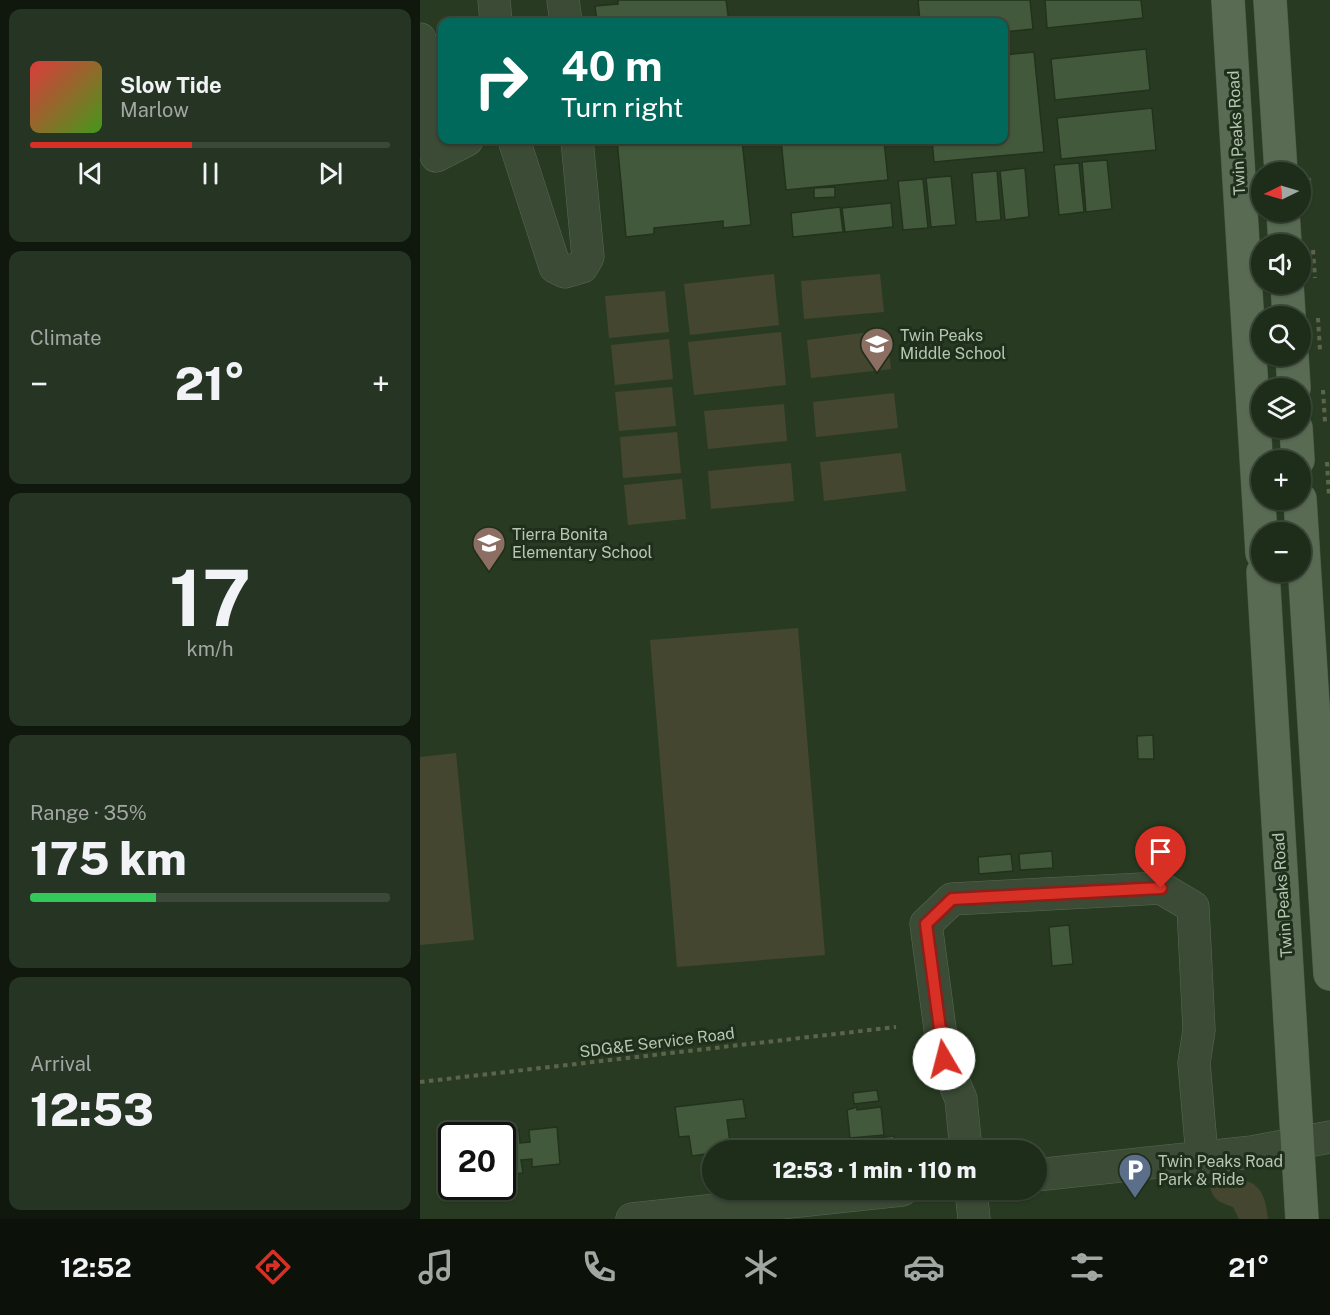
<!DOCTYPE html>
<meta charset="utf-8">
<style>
:root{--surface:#1e2c1a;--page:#263423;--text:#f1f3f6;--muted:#a1a7a2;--line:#3c4839;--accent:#d93025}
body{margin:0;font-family:"Public Sans",sans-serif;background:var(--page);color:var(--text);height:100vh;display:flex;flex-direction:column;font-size:22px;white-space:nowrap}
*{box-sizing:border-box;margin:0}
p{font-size:20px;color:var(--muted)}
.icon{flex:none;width:33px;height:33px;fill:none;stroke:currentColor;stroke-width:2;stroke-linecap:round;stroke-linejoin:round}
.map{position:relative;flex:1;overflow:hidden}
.drawer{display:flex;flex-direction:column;gap:9px;padding:9px;background:#10180e;width:420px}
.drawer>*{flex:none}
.guide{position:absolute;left:18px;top:18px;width:570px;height:126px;border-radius:12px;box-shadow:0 2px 4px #0004,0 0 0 2px var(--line);background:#00695c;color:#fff;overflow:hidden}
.needle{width:39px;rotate:265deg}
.controls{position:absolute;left:831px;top:162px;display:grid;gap:12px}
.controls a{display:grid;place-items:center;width:60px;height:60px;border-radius:50%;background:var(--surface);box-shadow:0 2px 4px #0004,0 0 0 2px var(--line);font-size:30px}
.speed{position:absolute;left:18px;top:1122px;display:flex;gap:12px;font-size:30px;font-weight:700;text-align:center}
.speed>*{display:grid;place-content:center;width:78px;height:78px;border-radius:50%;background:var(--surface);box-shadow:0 2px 4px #0004,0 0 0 2px var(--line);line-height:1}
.speed .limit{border:3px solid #111;border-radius:9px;background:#fff;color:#111}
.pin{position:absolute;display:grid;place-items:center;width:51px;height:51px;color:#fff;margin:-62px -26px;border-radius:50% 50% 50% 0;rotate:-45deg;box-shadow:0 0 6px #0007}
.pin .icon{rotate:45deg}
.me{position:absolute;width:66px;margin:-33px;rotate:352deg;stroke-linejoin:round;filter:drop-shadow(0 0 4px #0008)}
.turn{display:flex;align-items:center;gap:21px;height:126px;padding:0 24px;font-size:27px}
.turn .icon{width:78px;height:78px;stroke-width:2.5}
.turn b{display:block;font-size:42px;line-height:51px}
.big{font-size:45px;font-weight:800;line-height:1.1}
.drawer .widget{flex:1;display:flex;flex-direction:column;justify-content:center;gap:9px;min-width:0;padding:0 21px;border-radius:12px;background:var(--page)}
.drawer .dial{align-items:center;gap:0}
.dial b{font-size:78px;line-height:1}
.song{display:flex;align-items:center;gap:18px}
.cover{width:72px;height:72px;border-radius:9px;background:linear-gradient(135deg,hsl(0 70% 55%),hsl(100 70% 35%))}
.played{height:6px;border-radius:3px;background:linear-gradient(90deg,var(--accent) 45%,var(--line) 45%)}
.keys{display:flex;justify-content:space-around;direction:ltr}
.heat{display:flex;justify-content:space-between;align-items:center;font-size:33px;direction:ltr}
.charge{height:9px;border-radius:4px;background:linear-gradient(90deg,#34c759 35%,var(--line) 0)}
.trip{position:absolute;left:282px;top:1140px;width:345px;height:60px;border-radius:30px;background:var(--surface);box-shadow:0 2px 4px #0004,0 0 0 2px var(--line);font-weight:800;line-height:60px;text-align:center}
.menu{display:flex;height:96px;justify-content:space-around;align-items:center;background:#0c120a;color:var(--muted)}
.menu .icon{width:42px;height:42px}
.menu .selected{color:var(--accent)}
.menu b{font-size:27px;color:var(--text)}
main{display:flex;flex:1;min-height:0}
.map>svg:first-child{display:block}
</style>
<main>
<section class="drawer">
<div class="widget">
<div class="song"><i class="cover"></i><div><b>Slow Tide</b><p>Marlow</p></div></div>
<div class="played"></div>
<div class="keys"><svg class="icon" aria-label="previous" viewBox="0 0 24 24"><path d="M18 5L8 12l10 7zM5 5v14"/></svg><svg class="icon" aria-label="pause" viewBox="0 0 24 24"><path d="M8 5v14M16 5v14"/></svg><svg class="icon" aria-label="next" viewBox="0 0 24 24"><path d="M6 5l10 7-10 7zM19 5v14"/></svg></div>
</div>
<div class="widget"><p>Climate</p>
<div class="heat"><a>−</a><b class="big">21°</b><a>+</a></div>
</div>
<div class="widget dial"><b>17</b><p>km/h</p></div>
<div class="widget"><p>Range · 35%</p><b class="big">175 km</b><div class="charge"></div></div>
<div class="widget"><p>Arrival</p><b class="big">12:53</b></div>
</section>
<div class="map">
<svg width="910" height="1219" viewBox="0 0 910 1219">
<rect width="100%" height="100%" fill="#283b22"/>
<g fill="#45462f">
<polygon points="354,274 359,325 270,335 264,284"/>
<polygon points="460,274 464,312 384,319 381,281"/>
<polygon points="245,291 249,332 189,338 185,296"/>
<polygon points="466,330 471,369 391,378 387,340"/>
<polygon points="361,332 366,385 274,395 268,342"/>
<polygon points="249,339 253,379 195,385 191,345"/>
<polygon points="252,387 256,426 199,431 195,392"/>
<polygon points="474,393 478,428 396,437 393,402"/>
<polygon points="364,404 367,441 288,449 284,411"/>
<polygon points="257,432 261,473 203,478 200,437"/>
<polygon points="481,453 486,491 404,501 400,462"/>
<polygon points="371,463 374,501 291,509 288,471"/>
<polygon points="262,479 266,519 208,525 204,485"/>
<polygon points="378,628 405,955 257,967 230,640"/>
<polygon points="36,753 54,940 0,945 0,757"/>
<path d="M815 1179C840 1180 846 1196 848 1219H819L813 1207C797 1201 792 1200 789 1181Z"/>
</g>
<g fill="#43593b" stroke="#22321d" stroke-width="1.5">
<polygon points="198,0 306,0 309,22 177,22 175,6 198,4"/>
<polygon points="498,0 610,0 613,29 584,32 584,22 500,22"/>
<polygon points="625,0 721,0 723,18 627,28"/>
<polygon points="726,49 730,90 635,100 631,59"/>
<polygon points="614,52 624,152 514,162 512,140 584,140 584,55"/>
<polygon points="732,108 736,150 641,159 637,118"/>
<polygon points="197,140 322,140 331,225 303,228 303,221 234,228 234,234 206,237"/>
<polygon points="361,140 464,140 468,180 366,190"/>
<polygon points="687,160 692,209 666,212 662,162"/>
<polygon points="659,163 664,212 639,215 634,165"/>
<polygon points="605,168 609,217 585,220 580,171"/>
<polygon points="577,171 581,220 556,222 552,173"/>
<polygon points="531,176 536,225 511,227 506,178"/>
<polygon points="503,179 508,228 483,230 478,181"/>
<polygon points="415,187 415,197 394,198 394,188"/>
<polygon points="471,203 473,227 425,232 422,208"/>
<polygon points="420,207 423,232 373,237 371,213"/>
<polygon points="733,735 734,759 718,759 717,736"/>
<polygon points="632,851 633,868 600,870 599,854"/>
<polygon points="591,854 593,871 559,874 558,857"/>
<polygon points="649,925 653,964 632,966 629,927"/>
<polygon points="457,1090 459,1101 434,1104 433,1093"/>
<polygon points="323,1099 326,1118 307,1120 310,1143 322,1142 323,1150 292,1150 292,1153 272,1156 269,1136 259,1137 255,1107"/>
<polygon points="437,1107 437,1110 461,1107 464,1135 430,1138 427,1110"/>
<polygon points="137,1127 140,1164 112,1167 112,1159 101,1160 103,1173 82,1175 82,1136 47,1136 99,1130 100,1143 110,1142 109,1130"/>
<polygon points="474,1136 475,1148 450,1150 449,1139"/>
</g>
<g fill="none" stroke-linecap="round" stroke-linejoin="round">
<g stroke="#596953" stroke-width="33">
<g id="minor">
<polyline points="74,0 76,22"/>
<polyline points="143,0 146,22"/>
<polyline points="0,39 16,156 47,140"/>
<polyline points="94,140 135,267 145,272 162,267 168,257 157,140"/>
<polyline points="546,1150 541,1099 524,1059 506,924 532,899 741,888 773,907 779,1030 774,1063 782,1156"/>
<polyline points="616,1175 832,1152 910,1137"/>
<polyline points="551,1190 554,1219"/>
<polyline points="212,1219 482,1190"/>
</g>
</g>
<g stroke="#475742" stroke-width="34">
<g id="major">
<polyline points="808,0 842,553"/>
<polyline points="850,0 861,172"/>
<polyline points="863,212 865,244"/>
<polyline points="867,284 869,316"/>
<polyline points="872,356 874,388"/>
<polyline points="876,428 878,460"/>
<polyline points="880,499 910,974"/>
<polyline points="843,572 882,1219"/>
</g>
</g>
<g stroke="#5d644c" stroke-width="4" stroke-dasharray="4.5 4.5" stroke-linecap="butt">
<polyline points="889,178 890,203"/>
<polyline points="893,250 895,278"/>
<polyline points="898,318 900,350"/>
<polyline points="903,390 905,422"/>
<polyline points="907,462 909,497"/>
<polyline points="0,1082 476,1027"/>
</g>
<use href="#minor" stroke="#3b4b35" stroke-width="32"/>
<use href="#major" stroke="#596b53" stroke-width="33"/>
</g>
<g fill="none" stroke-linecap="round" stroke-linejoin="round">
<g stroke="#8d1f18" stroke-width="15">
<polyline id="route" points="524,1059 506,924 532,899 741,888"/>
</g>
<use href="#route" stroke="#d93025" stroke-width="10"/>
</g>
<defs>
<g id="school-pin" transform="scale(1.725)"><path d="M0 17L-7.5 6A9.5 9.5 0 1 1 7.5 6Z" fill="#8d6e63" stroke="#202f1b"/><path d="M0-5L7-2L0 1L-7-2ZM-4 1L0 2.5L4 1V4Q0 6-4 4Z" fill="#fff"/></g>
<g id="parking-pin" transform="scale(1.725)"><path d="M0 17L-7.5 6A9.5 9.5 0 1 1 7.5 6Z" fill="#5c6f8a" stroke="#202f1b"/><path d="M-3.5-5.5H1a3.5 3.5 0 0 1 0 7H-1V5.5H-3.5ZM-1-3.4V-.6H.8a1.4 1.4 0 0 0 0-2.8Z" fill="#fff"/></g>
</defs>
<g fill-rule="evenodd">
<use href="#school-pin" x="457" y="344"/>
<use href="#school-pin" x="69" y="543"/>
<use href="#parking-pin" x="715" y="1170"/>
</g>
<g text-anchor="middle" stroke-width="6" stroke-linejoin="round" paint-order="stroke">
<g font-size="16" fill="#b6c7b0" stroke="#202f1b">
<text transform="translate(816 133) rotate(-93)" y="6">Twin Peaks Road</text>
<text transform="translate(862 895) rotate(-94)" y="6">Twin Peaks Road</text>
<text transform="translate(237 1042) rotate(-7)" y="6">SDG&amp;E Service Road</text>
</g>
<g font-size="16" fill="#b6c7b0" stroke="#202f1b" text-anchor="start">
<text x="480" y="341">Twin Peaks<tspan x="480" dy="18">Middle School</tspan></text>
<text x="92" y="540">Tierra Bonita<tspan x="92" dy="18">Elementary School</tspan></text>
<text x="738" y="1167">Twin Peaks Road<tspan x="738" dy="18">Park &amp; Ride</tspan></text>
</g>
</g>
</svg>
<div class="controls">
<a><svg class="needle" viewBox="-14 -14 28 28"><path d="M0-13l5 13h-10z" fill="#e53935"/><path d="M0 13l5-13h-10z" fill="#a1a7a2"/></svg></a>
<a><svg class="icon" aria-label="sound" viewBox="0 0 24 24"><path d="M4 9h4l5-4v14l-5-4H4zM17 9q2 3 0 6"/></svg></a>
<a><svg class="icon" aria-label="search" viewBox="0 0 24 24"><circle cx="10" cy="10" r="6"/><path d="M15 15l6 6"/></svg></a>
<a><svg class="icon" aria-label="layers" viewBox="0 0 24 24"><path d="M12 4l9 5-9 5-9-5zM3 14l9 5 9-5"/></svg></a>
<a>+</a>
<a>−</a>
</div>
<div class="speed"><div class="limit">20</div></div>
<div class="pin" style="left:741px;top:888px;background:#d93025"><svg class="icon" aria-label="arrive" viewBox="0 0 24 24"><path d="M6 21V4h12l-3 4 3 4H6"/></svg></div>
<svg class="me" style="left:524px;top:1059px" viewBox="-20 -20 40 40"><circle r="19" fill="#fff"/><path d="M0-13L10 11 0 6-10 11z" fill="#d93025"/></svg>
<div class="trip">12:53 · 1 min · 110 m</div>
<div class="guide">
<div class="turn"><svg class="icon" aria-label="right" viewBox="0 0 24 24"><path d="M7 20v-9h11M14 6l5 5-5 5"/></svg><div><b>40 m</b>Turn right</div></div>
</div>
</div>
</main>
<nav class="menu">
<b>12:52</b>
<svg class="icon selected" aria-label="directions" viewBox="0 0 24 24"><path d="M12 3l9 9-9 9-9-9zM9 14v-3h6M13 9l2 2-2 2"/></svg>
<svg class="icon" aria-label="music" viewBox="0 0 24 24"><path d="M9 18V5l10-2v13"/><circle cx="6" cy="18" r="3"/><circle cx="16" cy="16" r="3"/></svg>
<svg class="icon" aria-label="phone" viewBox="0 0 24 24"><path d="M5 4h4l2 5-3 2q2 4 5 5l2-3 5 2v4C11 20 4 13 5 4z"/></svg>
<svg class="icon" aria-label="climate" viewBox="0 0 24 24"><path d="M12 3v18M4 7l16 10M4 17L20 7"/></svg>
<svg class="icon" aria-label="car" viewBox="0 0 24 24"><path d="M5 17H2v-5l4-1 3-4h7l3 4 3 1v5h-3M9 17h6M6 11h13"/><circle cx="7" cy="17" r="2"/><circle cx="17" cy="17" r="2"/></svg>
<svg class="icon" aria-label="filters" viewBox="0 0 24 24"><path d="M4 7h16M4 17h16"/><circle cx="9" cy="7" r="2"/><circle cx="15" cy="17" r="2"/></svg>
<b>21°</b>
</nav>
